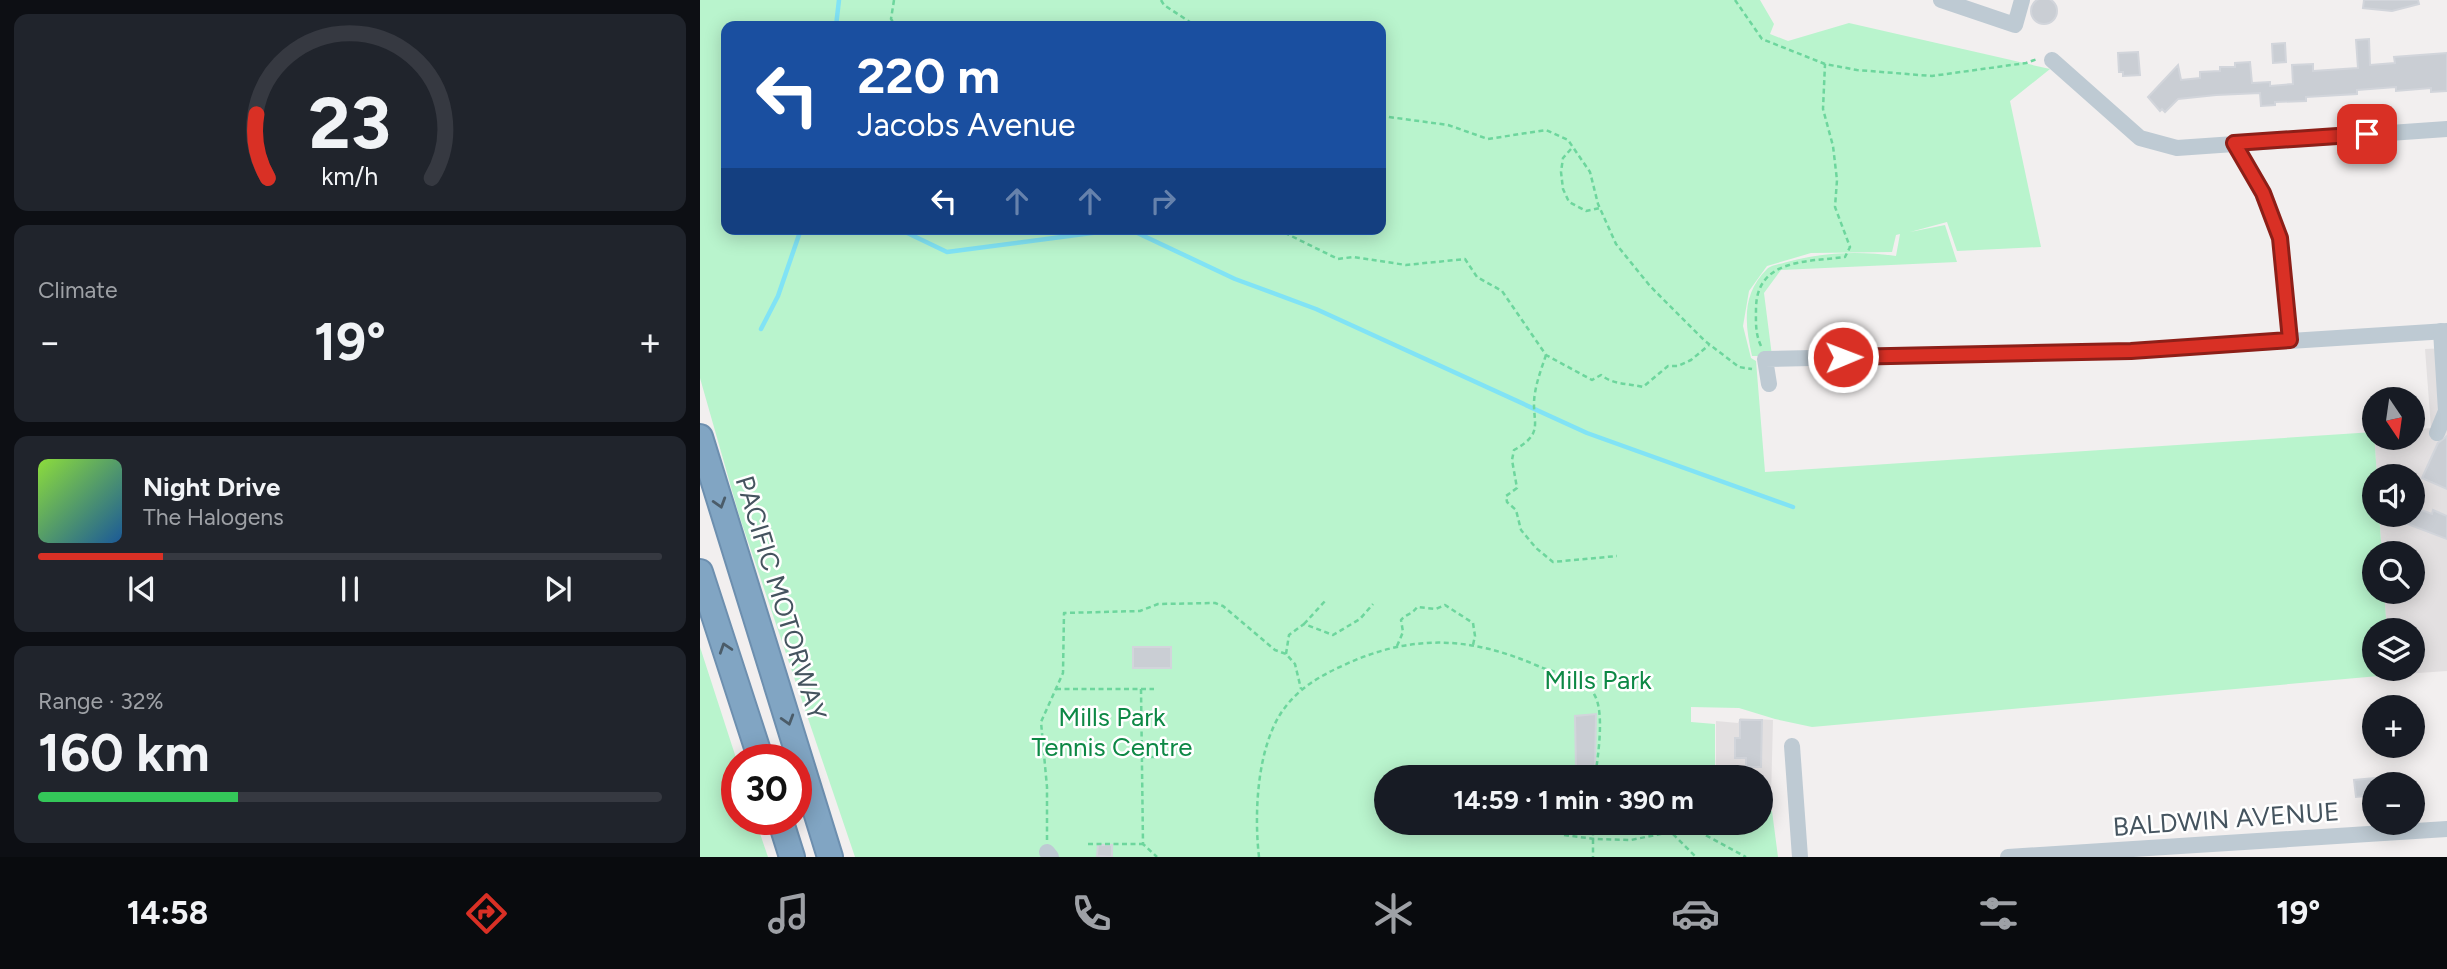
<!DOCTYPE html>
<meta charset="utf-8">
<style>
:root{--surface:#171b24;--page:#20242c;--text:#f1f3f6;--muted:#9ea1a6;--line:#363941;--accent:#d93025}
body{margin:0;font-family:Figtree,sans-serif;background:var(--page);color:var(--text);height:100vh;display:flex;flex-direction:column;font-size:26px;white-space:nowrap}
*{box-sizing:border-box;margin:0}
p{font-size:23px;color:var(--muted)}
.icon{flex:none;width:38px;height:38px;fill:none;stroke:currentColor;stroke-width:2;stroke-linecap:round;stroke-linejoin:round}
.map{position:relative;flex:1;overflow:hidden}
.sheet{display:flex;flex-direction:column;gap:14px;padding:14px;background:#0d0f14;width:700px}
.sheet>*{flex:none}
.top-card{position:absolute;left:21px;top:21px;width:665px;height:214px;border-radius:14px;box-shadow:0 4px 18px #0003;background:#1a4fa0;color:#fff;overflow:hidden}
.needle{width:46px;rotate:167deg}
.tools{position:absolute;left:1662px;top:387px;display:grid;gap:14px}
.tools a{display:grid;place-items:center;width:63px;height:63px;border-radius:50%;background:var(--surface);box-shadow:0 4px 18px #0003;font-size:35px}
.speed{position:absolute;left:21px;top:744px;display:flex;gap:14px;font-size:35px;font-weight:700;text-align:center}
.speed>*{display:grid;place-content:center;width:91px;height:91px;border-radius:50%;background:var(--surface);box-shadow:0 4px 18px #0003;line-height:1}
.speed .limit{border:10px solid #d22;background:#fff;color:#111}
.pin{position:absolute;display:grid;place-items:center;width:60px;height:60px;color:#fff;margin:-30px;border-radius:14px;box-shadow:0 4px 10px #0006}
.me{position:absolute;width:77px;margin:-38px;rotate:89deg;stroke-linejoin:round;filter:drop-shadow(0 0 5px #0008)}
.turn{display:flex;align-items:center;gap:24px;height:147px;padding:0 21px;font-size:32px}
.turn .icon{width:91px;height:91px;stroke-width:2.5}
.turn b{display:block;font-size:49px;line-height:60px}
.lanes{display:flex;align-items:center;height:66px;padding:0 21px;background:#0003;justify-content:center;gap:35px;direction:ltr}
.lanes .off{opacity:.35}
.big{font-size:52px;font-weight:700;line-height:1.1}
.sheet .card{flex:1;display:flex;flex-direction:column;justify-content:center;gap:10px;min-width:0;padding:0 24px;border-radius:14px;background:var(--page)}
.sheet .dial{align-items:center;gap:0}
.dial svg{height:182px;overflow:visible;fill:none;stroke:var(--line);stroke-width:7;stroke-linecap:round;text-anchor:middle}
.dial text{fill:var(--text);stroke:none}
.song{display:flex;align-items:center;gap:21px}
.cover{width:84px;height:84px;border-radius:10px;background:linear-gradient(135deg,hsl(90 70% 55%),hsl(210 70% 35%))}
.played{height:7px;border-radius:4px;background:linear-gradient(90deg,var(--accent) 20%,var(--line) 20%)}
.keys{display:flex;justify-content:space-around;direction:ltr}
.heat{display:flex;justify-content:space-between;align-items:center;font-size:38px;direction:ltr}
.charge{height:10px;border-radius:5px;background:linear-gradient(90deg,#34c759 32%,var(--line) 0)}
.trip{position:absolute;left:674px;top:765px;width:399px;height:70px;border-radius:35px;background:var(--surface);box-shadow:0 4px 18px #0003;font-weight:700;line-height:70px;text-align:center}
.dock{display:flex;height:112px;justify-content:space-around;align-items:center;background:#090b0e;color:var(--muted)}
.dock .icon{width:49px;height:49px}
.dock .current{color:var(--accent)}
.dock b{font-size:32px;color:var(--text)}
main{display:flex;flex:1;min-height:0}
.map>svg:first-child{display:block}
</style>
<main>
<section class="sheet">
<div class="card dial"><svg viewBox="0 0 100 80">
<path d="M14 69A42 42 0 1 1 86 69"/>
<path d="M14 69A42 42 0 0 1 9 41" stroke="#d93025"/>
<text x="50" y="56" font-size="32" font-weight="700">23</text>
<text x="50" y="72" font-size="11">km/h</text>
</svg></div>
<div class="card"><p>Climate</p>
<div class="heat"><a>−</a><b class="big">19°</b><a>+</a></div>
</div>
<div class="card">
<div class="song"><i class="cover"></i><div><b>Night Drive</b><p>The Halogens</p></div></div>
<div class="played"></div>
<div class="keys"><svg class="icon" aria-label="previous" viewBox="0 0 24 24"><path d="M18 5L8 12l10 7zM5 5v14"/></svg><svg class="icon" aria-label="pause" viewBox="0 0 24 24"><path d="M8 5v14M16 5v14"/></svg><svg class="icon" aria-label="next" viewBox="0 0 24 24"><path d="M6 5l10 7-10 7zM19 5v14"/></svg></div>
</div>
<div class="card"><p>Range · 32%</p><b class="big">160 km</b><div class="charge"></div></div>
</section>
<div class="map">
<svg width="1747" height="857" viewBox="0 0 1747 857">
<rect width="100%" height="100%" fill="#f2efef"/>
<g fill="#e3e0e1">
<polygon points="1747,348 1747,671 1690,675 1690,669 1713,668 1713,630 1687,630 1684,592 1713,592 1713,553 1682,553 1679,515 1713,514 1713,476 1677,476 1674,432 1675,438 1713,438 1713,430 1731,428 1725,349"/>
<polygon points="1040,718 1073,720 1071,798 1061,797 1060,777 1016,777 1016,721 1038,723"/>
</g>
<g fill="#b9f4cd" fill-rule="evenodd">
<path d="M0 0H1060L1074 24 1070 34 1088 41 1149 23 1350 69 1310 101 1341 247 1257 251 1247 222 1210 232 1245 225 1257 262 1081 270 1064 293 1072 356H1052C1045 324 1041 295 1067 269 1071 265 1081 264 1087 262 1122 252 1160 251 1196 256L1200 234 1196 235 1192 252 1111 253 1067 266 1049 291 1043 326 1051 358 1056 361 1065 472 1674 432 1677 476H1675V514L1679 515 1682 553H1675V592H1684L1687 630H1675V668L1690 669V675L1112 727 1075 719 1039 708 991 707V722L1015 724V777H686V822H1060L1061 810 1072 811 1078 857H155L39 515 0 378ZM26 26H681V229H26Z"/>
<polygon points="0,647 37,761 37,819 55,819 68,857 0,857"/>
</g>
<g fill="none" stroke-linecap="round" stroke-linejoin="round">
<g stroke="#81e3f5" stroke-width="4.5">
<polyline points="136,26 139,0"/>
<polyline points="199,229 247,252 422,229"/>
<polyline points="429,229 535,279 616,309 887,433 1093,507"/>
<polyline points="61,329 78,296 101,229"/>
</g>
</g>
<g fill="#caced4" stroke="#d2d5db" stroke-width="2">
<circle cx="1344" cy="11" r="13"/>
<polygon points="1664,0 1718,0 1719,4 1692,11 1663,8"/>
<polygon points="1669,39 1670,65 1695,63 1694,57 1747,53 1747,91 1731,92 1731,88 1696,91 1696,87 1657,90 1657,94 1606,97 1606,101 1575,102 1575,105 1561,106 1560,93 1516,95 1478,99 1465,112 1462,109 1460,111 1448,97 1478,65 1481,80 1500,78 1500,72 1520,71 1520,67 1535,67 1535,63 1550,62 1552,83 1570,82 1570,86 1593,84 1592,65 1613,64 1613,71 1658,68 1656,40"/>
<polygon points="1585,43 1586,62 1573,63 1572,44"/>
<polygon points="1438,52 1440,75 1423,76 1423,72 1419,72 1418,53"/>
<polygon points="1747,436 1747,489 1722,478 1738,443"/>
<polygon points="1713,507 1732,514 1733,510 1747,516 1747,539 1684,515 1713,514"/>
<rect x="433" y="647" width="38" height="21"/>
<polygon points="896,714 895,768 876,769 875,716"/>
<polygon points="1040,720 1062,720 1061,767 1046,767 1046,758 1035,758 1035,738 1040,738"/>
<polygon points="1675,778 1675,795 1656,797 1654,780"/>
<polygon points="398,845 412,845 412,857 397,856"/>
</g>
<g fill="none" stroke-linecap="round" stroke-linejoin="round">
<g stroke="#6d8faf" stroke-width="28">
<g id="highway">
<polyline points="0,437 130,857"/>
<polyline points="0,572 61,760"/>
<polyline points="80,819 92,857"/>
</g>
</g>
<g stroke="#6dd69d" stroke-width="2.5" stroke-dasharray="5 3.5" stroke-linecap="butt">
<polyline points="194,0 191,19 196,26"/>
<polyline points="461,0 464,5 496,26"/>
<polyline points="1035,0 1062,39 1125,64 1157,70 1232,76 1326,63 1337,59"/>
<polyline points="202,26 207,26"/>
<polyline points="681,114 689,117 748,125 788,139 846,130 868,140 890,172 898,204 916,244 950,286 1005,341 1039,367 1052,369"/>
<polyline points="871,149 863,158 861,172 863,189 869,202 886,211 900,208"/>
<path d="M577 229 638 259 653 257 706 265 765 259 777 277 802 291 846 355 892 380 901 375C914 385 927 383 943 387L968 366H978L991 360 1009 345"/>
<path d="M1061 346C1055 333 1056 322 1056 308 1057 258 1108 262 1145 257L1150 247 1135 207 1137 180 1133 146 1123 109 1125 64"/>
<path d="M846 355C842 367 837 380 835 393 830 421 847 432 814 450L812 460 817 488 806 496 807 502 816 510 821 530 836 548 853 562 917 556"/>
<polyline points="604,624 626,600"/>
<path d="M697 646 703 632 701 620C706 614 713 614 717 607L736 609 745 605 773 623 775 636 773 645"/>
<polyline points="586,654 589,635 604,624 633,635 660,619 673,604"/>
<polyline points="356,689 454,689"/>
<polyline points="441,689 443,844 457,857"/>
<polyline points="442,757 459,757 467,751"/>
<polyline points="893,822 893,857"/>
<polyline points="961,822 996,857"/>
<polyline points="864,835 895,839 931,840 970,832 996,830 1046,857"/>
<polyline points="347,840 347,787 341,722 363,673 364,613 440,611 458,604 515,603 523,606 575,650 586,654 595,664 601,689"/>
<polyline points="388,844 443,844"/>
<path d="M559 857C554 814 557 750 581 713 597 689 618 677 644 665 711 634 770 636 838 666 856 674 882 675 894 694 905 711 898 757 895 777"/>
</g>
<g stroke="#becad3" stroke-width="16">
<polyline points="1241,0 1315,25 1322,0"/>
<polyline points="1352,60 1440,138 1477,148 1747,129"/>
<polyline points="1534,143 1563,193 1580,238 1590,339"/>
<polyline points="1069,384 1065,359 1431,351 1747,331"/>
<polyline points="1737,433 1746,411 1741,331"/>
<polyline points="1092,746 1100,857"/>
<polyline points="347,852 351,857"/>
<polyline points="1308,857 1747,829"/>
</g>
<use href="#highway" stroke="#81a5c3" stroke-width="24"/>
</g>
<defs><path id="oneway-chevron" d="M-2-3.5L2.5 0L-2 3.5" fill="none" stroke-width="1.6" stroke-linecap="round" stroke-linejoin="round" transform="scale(1.75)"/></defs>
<g stroke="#4b5c69">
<use href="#oneway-chevron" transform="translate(20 503) rotate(73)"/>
<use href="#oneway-chevron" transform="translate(25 648) rotate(-108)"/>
<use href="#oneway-chevron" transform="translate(88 720) rotate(73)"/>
</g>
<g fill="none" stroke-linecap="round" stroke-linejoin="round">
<g stroke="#8d1f18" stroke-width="18">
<polyline id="route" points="1143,357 1431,351 1590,340 1580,238 1563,193 1534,143 1667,134"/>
</g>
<use href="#route" stroke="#d93025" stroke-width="12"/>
</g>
<g text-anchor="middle" stroke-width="5" stroke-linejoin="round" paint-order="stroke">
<g font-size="26" fill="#45545f" stroke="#fff">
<text transform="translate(81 598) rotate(73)" y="9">PACIFIC MOTORWAY</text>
<text transform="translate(1526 819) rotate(-4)" y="9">BALDWIN AVENUE</text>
</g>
<g font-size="26" fill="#0d8845" stroke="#fff">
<text x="898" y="689">Mills Park</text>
<text x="412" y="726">Mills Park<tspan x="412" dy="30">Tennis Centre</tspan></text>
</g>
</g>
</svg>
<div class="tools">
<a><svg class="needle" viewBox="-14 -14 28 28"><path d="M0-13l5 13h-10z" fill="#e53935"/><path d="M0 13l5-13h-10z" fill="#9ea1a6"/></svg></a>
<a><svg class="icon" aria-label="sound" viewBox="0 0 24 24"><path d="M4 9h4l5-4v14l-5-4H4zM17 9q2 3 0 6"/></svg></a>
<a><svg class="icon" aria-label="search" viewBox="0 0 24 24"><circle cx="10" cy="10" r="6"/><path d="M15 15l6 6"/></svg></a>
<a><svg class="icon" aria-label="layers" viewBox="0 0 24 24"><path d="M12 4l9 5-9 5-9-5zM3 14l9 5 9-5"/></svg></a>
<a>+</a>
<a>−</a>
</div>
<div class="speed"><div class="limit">30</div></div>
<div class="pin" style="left:1667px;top:134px;background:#d93025"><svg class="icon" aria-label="arrive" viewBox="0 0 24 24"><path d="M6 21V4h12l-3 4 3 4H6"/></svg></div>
<svg class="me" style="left:1143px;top:357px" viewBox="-20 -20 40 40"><circle r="17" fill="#d93025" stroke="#fff" stroke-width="3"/><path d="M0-11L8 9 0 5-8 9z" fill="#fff"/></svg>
<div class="trip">14:59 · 1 min · 390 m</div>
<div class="top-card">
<div class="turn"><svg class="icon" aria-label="left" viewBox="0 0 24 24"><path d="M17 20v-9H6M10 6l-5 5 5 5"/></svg><div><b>220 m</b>Jacobs Avenue</div></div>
<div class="lanes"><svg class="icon" aria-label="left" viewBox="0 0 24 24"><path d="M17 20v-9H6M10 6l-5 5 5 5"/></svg><svg class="icon off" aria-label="ahead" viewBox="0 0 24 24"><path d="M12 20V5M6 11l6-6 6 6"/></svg><svg class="icon off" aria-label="ahead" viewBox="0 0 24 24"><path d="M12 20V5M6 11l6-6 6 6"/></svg><svg class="icon off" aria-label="right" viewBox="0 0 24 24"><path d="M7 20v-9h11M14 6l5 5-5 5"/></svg></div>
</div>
</div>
</main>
<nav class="dock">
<b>14:58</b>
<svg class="icon current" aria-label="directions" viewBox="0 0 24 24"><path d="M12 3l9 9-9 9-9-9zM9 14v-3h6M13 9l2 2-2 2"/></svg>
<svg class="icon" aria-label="music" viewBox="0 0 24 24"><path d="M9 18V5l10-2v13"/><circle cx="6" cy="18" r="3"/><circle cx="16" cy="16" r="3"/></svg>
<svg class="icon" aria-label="phone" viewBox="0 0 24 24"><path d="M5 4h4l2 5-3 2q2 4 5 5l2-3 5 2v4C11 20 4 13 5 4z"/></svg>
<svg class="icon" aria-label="climate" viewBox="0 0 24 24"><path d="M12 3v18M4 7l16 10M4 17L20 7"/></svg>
<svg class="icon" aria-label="car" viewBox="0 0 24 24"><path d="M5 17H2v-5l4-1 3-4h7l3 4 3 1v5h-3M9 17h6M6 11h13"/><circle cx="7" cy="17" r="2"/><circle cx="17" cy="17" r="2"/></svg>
<svg class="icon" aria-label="filters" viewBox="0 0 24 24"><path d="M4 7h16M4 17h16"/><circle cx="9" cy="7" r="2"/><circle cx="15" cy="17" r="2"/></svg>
<b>19°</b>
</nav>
